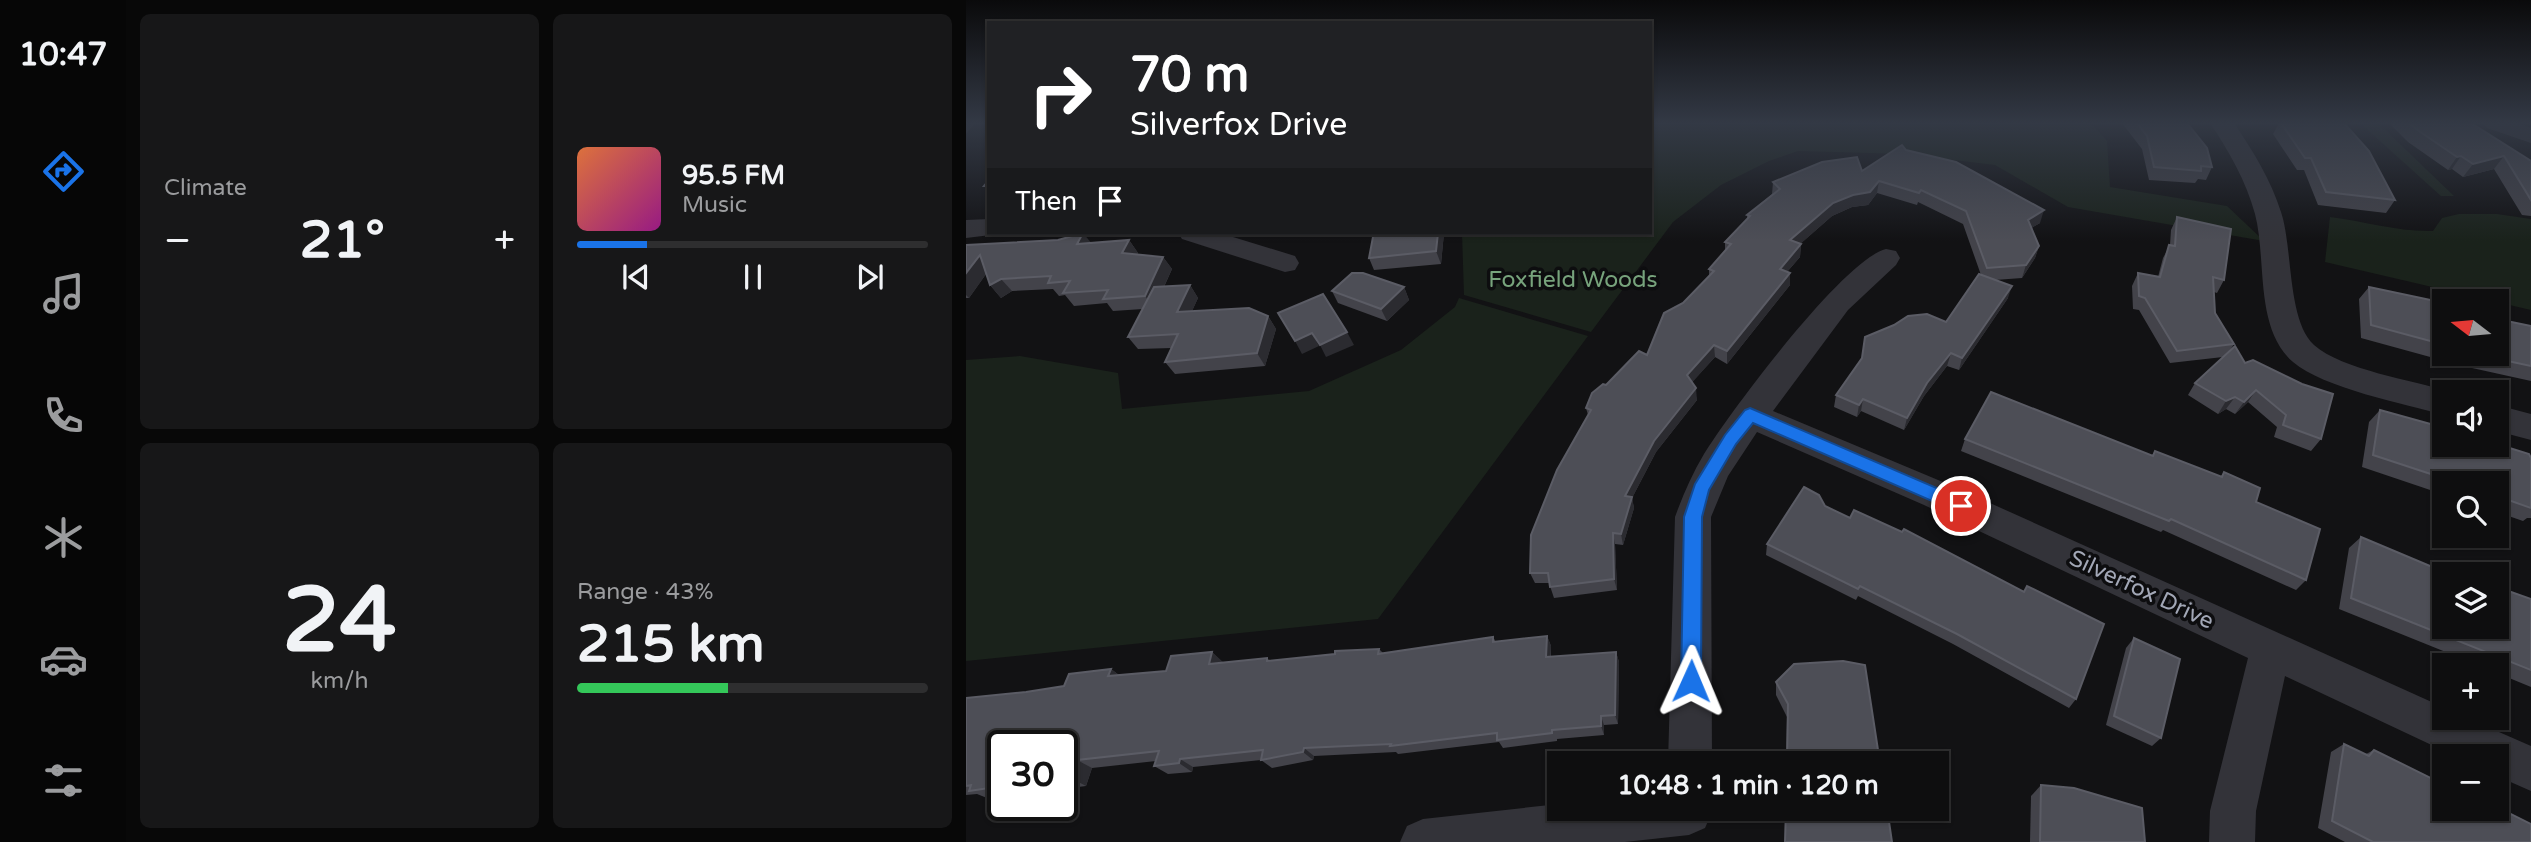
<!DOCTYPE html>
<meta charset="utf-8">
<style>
:root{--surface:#0e0e0f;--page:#171718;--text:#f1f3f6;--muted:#9b9c9e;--line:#2e2e2f;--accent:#1a73e8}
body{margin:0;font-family:"Varela Round",sans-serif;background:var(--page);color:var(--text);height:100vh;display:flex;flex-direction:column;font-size:26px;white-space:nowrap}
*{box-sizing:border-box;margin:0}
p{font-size:23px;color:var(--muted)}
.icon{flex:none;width:38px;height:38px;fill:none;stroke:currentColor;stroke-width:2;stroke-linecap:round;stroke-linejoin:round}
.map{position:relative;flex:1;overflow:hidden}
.sheet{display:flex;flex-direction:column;gap:14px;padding:14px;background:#080808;width:840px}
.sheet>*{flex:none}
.top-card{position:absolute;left:21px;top:21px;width:665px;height:214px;border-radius:0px;box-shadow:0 2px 5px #0004,0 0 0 2px var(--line);background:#202124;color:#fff;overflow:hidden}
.needle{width:46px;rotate:286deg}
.buttons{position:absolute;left:1466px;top:289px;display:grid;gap:14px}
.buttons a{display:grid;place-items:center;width:77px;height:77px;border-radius:0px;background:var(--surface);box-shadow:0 2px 5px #0004,0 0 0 2px var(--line);font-size:35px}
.speed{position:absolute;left:21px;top:730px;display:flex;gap:14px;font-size:35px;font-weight:700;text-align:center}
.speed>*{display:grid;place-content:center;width:91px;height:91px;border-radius:50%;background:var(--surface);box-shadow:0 2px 5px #0004,0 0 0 2px var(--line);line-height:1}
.speed .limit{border:4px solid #111;border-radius:10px;background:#fff;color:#111}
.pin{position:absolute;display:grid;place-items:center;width:60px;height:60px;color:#fff;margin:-30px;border:4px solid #fff;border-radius:50%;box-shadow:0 2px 7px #0007}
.me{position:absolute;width:77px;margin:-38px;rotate:1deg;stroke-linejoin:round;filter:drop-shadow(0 0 5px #0008)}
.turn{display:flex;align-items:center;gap:24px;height:147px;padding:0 28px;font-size:32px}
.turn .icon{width:91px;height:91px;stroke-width:2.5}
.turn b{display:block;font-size:49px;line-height:60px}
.then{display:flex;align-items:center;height:66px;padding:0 28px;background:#0003;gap:14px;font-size:26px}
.big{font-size:52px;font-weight:800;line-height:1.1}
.sheet .card{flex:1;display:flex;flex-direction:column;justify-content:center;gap:10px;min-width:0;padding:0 24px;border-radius:10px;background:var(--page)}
.sheet .dial{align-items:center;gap:0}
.dial b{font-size:91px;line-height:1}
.song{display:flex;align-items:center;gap:21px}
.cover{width:84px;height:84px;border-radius:10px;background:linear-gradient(135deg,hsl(20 70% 55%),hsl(310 70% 35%))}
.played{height:7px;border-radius:4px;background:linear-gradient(90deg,var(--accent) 20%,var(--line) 20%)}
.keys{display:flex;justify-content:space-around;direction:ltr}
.heat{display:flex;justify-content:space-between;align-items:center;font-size:38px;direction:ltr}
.charge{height:10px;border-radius:5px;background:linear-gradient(90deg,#34c759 43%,var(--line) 0)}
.sheet .tiles{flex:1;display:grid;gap:14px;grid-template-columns:repeat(2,1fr)}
.trip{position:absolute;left:581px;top:751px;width:402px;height:70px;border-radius:0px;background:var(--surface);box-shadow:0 2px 5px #0004,0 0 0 2px var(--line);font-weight:800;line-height:70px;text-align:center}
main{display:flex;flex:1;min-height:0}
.dock{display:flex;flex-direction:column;width:126px;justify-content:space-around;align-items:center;background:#060606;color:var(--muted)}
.dock .icon{width:49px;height:49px}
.dock .on{color:var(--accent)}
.dock b{font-size:32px;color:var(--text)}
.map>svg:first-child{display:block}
</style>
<main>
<nav class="dock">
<b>10:47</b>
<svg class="icon on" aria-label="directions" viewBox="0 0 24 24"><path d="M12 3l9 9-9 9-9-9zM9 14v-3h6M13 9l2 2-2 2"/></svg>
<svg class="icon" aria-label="music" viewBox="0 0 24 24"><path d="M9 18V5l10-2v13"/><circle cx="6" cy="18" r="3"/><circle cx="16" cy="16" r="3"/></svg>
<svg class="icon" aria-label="phone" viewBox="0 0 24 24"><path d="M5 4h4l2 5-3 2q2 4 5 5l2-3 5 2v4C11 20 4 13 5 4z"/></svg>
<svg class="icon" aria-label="climate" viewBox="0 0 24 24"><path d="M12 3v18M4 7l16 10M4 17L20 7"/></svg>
<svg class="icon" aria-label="car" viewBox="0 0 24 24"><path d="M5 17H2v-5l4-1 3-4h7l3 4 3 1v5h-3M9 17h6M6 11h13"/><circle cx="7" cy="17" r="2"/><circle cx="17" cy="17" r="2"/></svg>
<svg class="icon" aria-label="filters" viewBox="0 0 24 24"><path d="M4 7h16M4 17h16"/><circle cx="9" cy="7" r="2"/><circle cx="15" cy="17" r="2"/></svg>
</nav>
<section class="sheet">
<div class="tiles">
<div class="card"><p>Climate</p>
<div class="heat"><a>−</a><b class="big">21°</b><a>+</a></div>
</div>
<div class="card">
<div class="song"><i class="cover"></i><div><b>95.5 FM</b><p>Music</p></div></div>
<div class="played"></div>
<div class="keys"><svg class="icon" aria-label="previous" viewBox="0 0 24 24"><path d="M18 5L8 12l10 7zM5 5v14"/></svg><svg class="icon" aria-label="pause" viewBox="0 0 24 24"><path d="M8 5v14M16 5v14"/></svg><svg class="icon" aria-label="next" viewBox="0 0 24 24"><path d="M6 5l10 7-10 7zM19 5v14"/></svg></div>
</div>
<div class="card dial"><b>24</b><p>km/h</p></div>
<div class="card"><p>Range · 43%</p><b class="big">215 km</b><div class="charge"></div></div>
</div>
</section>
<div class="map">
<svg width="1565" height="842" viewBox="0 0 1565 842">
<rect width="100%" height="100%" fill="#121214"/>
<g fill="#1a221b">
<polygon points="684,123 1125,123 1141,141 1144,187 1261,206 1298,241 1102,207 1029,165 938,154 832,151 803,161 755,185 707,222 625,332 498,295 496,233 684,233"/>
<polygon points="1394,123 1412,123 1488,196 1475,196"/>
<path d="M1493 214H1531L1565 219V310L1359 262 1364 217C1398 221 1432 232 1467 231L1476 218Z"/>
<polygon points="493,298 622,336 412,619 0,661 0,360 54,356 152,373 156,409 343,391 435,350 489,307"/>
</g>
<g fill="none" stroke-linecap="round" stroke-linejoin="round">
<g fill="#333339" fill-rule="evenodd">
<path d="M1244 123H1268C1287 151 1305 180 1315 212 1327 248 1321 320 1348 345 1376 370 1447 380 1484 392H1479V415C1439 404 1357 388 1327 362 1288 328 1301 260 1289 214 1280 181 1263 151 1244 123Z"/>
<polygon points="1517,123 1552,123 1565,128 1565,143 1521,128"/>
<polygon points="23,219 23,233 33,234 0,238 0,220"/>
<polygon points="212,233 254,233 329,256 333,263 329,270 319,272 216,239"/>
<path d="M920 249 930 251 934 258 930 265 882 310 807 411 984 485 1479 708V718H1501L1565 746V791L1531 776V756H1489L1319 676 1290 811 1289 842H1243L1244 811 1282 658 958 505 791 432 762 476 745 517 746 763H702L709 517C717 495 726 474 738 454 764 412 877 260 920 249Z"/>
<polygon points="1531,405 1565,414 1565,440 1531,431"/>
<polygon points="593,804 593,808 744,808 746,812 739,828 723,835 659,842 434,842 441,826 457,819"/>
</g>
</g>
<g fill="#43434a">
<polygon points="1156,123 1221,123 1246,167 1240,180 1232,179 1229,183 1183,180 1176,149"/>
<polygon points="1310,123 1378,123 1429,200 1420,213 1352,205 1338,170 1331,170 1307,134 1312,125"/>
<polygon points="1423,123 1505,123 1565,161 1565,216 1556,215 1528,169 1497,177 1486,169 1482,170 1442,142"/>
<polygon points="940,150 1074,223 1065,228 1073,246 1069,258 1056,278 1029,280 1042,298 993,370 981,366 958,396 938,430 895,411 891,417 868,407 870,395 980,322 1015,275 997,224 952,202 951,205 911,193 902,205 886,207 866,216 834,244 835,244 834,257 821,272 824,285 761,364 749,357 726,382 731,400 690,452 666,498 668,508 657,545 649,544 651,590 588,598 583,583 569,583 564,573 622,415 620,408 640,385 681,355 717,303 743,276 743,269 759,251 759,242 781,219 781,215 806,194 807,182 896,171"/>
<polygon points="1211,217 1258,280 1251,293 1248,292 1249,313 1268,344 1263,352 1279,363 1355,439 1345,451 1308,437 1311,427 1282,402 1269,414 1260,409 1252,414 1222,395 1229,383 1257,357 1204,363 1173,310 1167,309 1166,286 1172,273 1192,277 1197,258 1204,245 1205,230"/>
<polygon points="405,233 478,233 475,264 408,270 403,258 407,237"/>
<polygon points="163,240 172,253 171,254 197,257 206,269 198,287 224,285 232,298 226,311 302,316 310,329 299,366 209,374 199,362 206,348 172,349 162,337 177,309 147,311 141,303 108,306 99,295 93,296 87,289 46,291 35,298 24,285 20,274 3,298 0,298 0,245 125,243"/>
<polygon points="438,287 443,300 421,321 372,303 366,291"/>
<polygon points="1403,287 1479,303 1479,354 1531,354 1562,326 1565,326 1565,381 1497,366 1395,338 1393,299"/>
<polygon points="1414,410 1565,458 1565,518 1561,518 1557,521 1531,512 1531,483 1479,483 1479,495 1396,467 1403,422"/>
<polygon points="999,439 1186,455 1189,451 1254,477 1258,472 1340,580 1330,590 1197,530 1195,532 995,451"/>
<polygon points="859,506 884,518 1058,592 1061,586 1110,699 1103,708 987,644 892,596 890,600 800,555 801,544"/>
<polygon points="1395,537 1479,626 1565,599 1565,687 1531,673 1531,665 1512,665 1373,609 1383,548"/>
<polygon points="581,636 585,646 585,657 650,652 653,662 652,724 638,725 638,735 591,739 591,741 537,748 533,742 432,754 430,752 348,756 347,760 306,768 295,760 227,767 226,772 202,774 188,766 190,761 126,768 120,786 96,789 96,746 37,746 37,796 21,798 11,794 0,795 0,698 60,692 98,686 145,669 153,675 200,671 246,652 257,663 301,658 304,661 413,649 417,653 527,637 530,642"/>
<polygon points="1168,638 1195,738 1186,746 1140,725 1160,648"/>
<polygon points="810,682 914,763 820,763 821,717 810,695"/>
<polygon points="1378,744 1400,754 1408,750 1534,813 1539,811 1565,842 1379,842 1352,828 1365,752"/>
<polygon points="1075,785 1179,842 1064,842 1065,796"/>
</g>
<g fill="#2b2b30">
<polygon points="0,123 9,123 0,134"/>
<polygon points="1495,156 1486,169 1482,170 1491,157"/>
<polygon points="1538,156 1528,169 1497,177 1507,164"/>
<polygon points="913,181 911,193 902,205 886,207 866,216 824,253 824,240 867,203"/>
<polygon points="1078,210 1074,223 1058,232 1062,220"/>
<polygon points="117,233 127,245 111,244"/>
<polygon points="472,233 478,233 475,264 470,251"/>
<polygon points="163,240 172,253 165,266 156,253"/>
<polygon points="835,244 834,257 813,281 814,269"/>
<polygon points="1073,246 1069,258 1056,278 1060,265"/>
<polygon points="14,255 25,267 3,298 0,295 0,273"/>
<polygon points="197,257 206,269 188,308 179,296"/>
<polygon points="824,273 824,285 761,364 761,351"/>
<polygon points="35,279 46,291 35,298 24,285"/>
<polygon points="224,285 232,298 220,324 211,312"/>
<polygon points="1046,286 1042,298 993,370 996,358"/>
<polygon points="438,287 443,300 421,321 415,309"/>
<polygon points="302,316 310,329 299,366 291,353"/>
<polygon points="381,332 388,345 360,357 354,345"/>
<polygon points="346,333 353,346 336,354 329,341"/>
<polygon points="748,345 749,357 722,387 721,375"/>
<polygon points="985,353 981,366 958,396 938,430 941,418 961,383"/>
<polygon points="730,388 731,400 690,452 666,498 668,508 657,545 655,534 659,496 688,441"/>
<polygon points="1290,390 1282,402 1269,414 1278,402"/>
<polygon points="1269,397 1260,409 1252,414 1260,401"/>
<polygon points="897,399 895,411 891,417 893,405"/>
<polygon points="647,533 649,544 651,590 648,579"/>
<polygon points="581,636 585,646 584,667 580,657"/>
<polygon points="246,652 257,662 254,674 243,664"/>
<polygon points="650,652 653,662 652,724 649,715"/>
<polygon points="145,669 158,679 142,676"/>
<polygon points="635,716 638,725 638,735 635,726"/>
<polygon points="338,748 348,756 347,760 337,752"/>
<polygon points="214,759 227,767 226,772 213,763"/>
<polygon points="111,760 126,768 120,786 105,778"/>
</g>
<g fill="#4d4e56" stroke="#5b5c65" stroke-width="2">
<polygon points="1171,123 1221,123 1241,148 1246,167 1235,166 1235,171 1188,167 1181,136"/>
<polygon points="1315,123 1378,123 1403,151 1429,200 1360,192 1345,158 1339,158"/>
<polygon points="1443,123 1505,123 1565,161 1565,200 1538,156 1507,164 1495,156 1491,157 1450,129"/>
<polygon points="936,145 940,150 990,162 1078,210 1062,220 1073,246 1060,265 1021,268 1000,211 955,190 953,193 913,181 904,192 887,195 867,203 824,240 835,244 814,269 824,273 761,351 748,345 721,375 730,388 688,441 659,496 666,497 655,534 647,533 648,579 584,587 582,573 564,573 565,535 591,470 625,410 620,408 626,393 637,384 640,385 673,351 681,355 698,313 717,303 748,271 743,269 765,244 759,242 784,216 781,215 814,189 807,182 856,162 891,157 896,171"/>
<polygon points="23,180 23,186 18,186"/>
<polygon points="1211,217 1265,229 1258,280 1247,277 1249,313 1268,344 1211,351 1179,298 1173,296 1172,273 1194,277 1203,245 1209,246"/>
<polygon points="117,233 111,244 163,240 156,253 197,257 179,296 137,299 142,290 97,293 104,281 82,283 85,276 35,279 24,285 14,255 0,273 0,245 92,240"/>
<polygon points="405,233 472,233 470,251 403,258 407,237"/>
<polygon points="386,273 397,273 438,287 415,309 366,291"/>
<polygon points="1013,274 1046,286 996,358 985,353 961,383 941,418 897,399 893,405 870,395 896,358 899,337 928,325 942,316 961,314 980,322"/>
<polygon points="224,285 211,312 283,308 302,316 291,353 199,362 212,334 162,337 188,287"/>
<polygon points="1403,287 1479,303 1479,345 1405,325"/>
<polygon points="357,294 381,332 354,345 346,333 329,341 312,313"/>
<polygon points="1531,319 1565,326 1565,366 1509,354 1531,354"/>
<polygon points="1269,346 1279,363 1287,360 1336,384 1367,394 1355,439 1317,425 1320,415 1290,390 1278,402 1269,397 1260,401 1229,383"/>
<polygon points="1025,392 1187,456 1189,451 1256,477 1258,472 1294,488 1290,502 1354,529 1340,580 1205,519 1203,521 999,439"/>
<polygon points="1414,410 1479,428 1479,444 1531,444 1563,454 1565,458 1565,508 1531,496 1531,483 1492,483 1407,455"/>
<polygon points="838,487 853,495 859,506 884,518 888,510 936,532 938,529 1058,592 1061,586 1138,624 1110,699 991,634 894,586 892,589 801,544"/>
<polygon points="1395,537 1483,574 1479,574 1479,626 1531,626 1531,587 1565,599 1565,670 1385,598"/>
<polygon points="581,636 580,657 650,652 649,715 635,716 635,726 586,730 586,733 531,740 531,733 424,746 425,744 338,748 337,752 295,760 297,750 214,759 213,763 188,766 193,751 111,760 105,778 96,779 96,746 37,746 37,786 3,791 5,785 0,786 0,698 60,692 98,686 103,674 145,669 142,676 200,671 205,656 246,652 243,664 301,658 301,661 369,654 369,651 413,649 412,654 527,637 527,642"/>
<polygon points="1168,638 1214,659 1195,738 1148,716"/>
<polygon points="877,661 899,665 914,763 821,763 822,704 810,682 828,664"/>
<polygon points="1378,744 1403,756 1408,750 1479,785 1479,808 1526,808 1539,815 1539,811 1565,824 1565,842 1407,842 1366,821"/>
<polygon points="1075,785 1108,788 1176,808 1179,842 1074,842"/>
<polygon points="820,808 921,808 926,842 819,842"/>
</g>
<linearGradient id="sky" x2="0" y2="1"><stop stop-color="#0a0a0b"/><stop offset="0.51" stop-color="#333945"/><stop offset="1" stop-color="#333945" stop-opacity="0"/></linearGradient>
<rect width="1565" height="241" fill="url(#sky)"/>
<polygon fill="#1a73e8" stroke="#114b97" stroke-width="2" points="784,408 1001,501 1004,506 1001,511 995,513 989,511 787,423 770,444 743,490 736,517 735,681 732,688 725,690 718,688 715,681 718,517 729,484 759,435 779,410"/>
<g text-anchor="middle" stroke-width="7" stroke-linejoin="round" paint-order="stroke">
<g font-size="23" fill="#77a37c" stroke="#0d0d0f">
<text x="607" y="287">Foxfield Woods</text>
</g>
<g font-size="23" fill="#a2a7b6" stroke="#0d0d0f">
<text transform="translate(1176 589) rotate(25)" y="8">Silverfox Drive</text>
</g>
</g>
</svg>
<div class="buttons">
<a><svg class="needle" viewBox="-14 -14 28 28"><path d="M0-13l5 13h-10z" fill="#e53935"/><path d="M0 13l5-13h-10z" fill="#9b9c9e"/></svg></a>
<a><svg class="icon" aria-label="sound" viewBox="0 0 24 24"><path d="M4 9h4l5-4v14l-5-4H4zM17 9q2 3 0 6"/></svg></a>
<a><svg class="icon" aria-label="search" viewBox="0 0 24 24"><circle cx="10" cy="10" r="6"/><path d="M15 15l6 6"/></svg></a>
<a><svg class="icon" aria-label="layers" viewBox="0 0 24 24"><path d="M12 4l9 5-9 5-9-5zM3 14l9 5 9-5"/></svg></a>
<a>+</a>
<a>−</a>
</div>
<div class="speed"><div class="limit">30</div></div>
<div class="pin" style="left:995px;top:506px;background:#d93025"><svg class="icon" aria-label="arrive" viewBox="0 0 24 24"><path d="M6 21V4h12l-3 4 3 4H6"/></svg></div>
<svg class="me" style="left:725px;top:681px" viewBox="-20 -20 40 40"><path d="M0-17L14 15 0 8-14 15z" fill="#1a73e8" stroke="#fff" stroke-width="4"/></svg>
<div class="trip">10:48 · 1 min · 120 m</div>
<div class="top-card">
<div class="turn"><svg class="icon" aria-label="right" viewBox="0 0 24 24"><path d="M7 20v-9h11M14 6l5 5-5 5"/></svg><div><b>70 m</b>Silverfox Drive</div></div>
<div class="then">Then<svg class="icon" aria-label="arrive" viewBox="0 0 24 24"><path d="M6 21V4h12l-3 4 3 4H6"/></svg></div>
</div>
</div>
</main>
